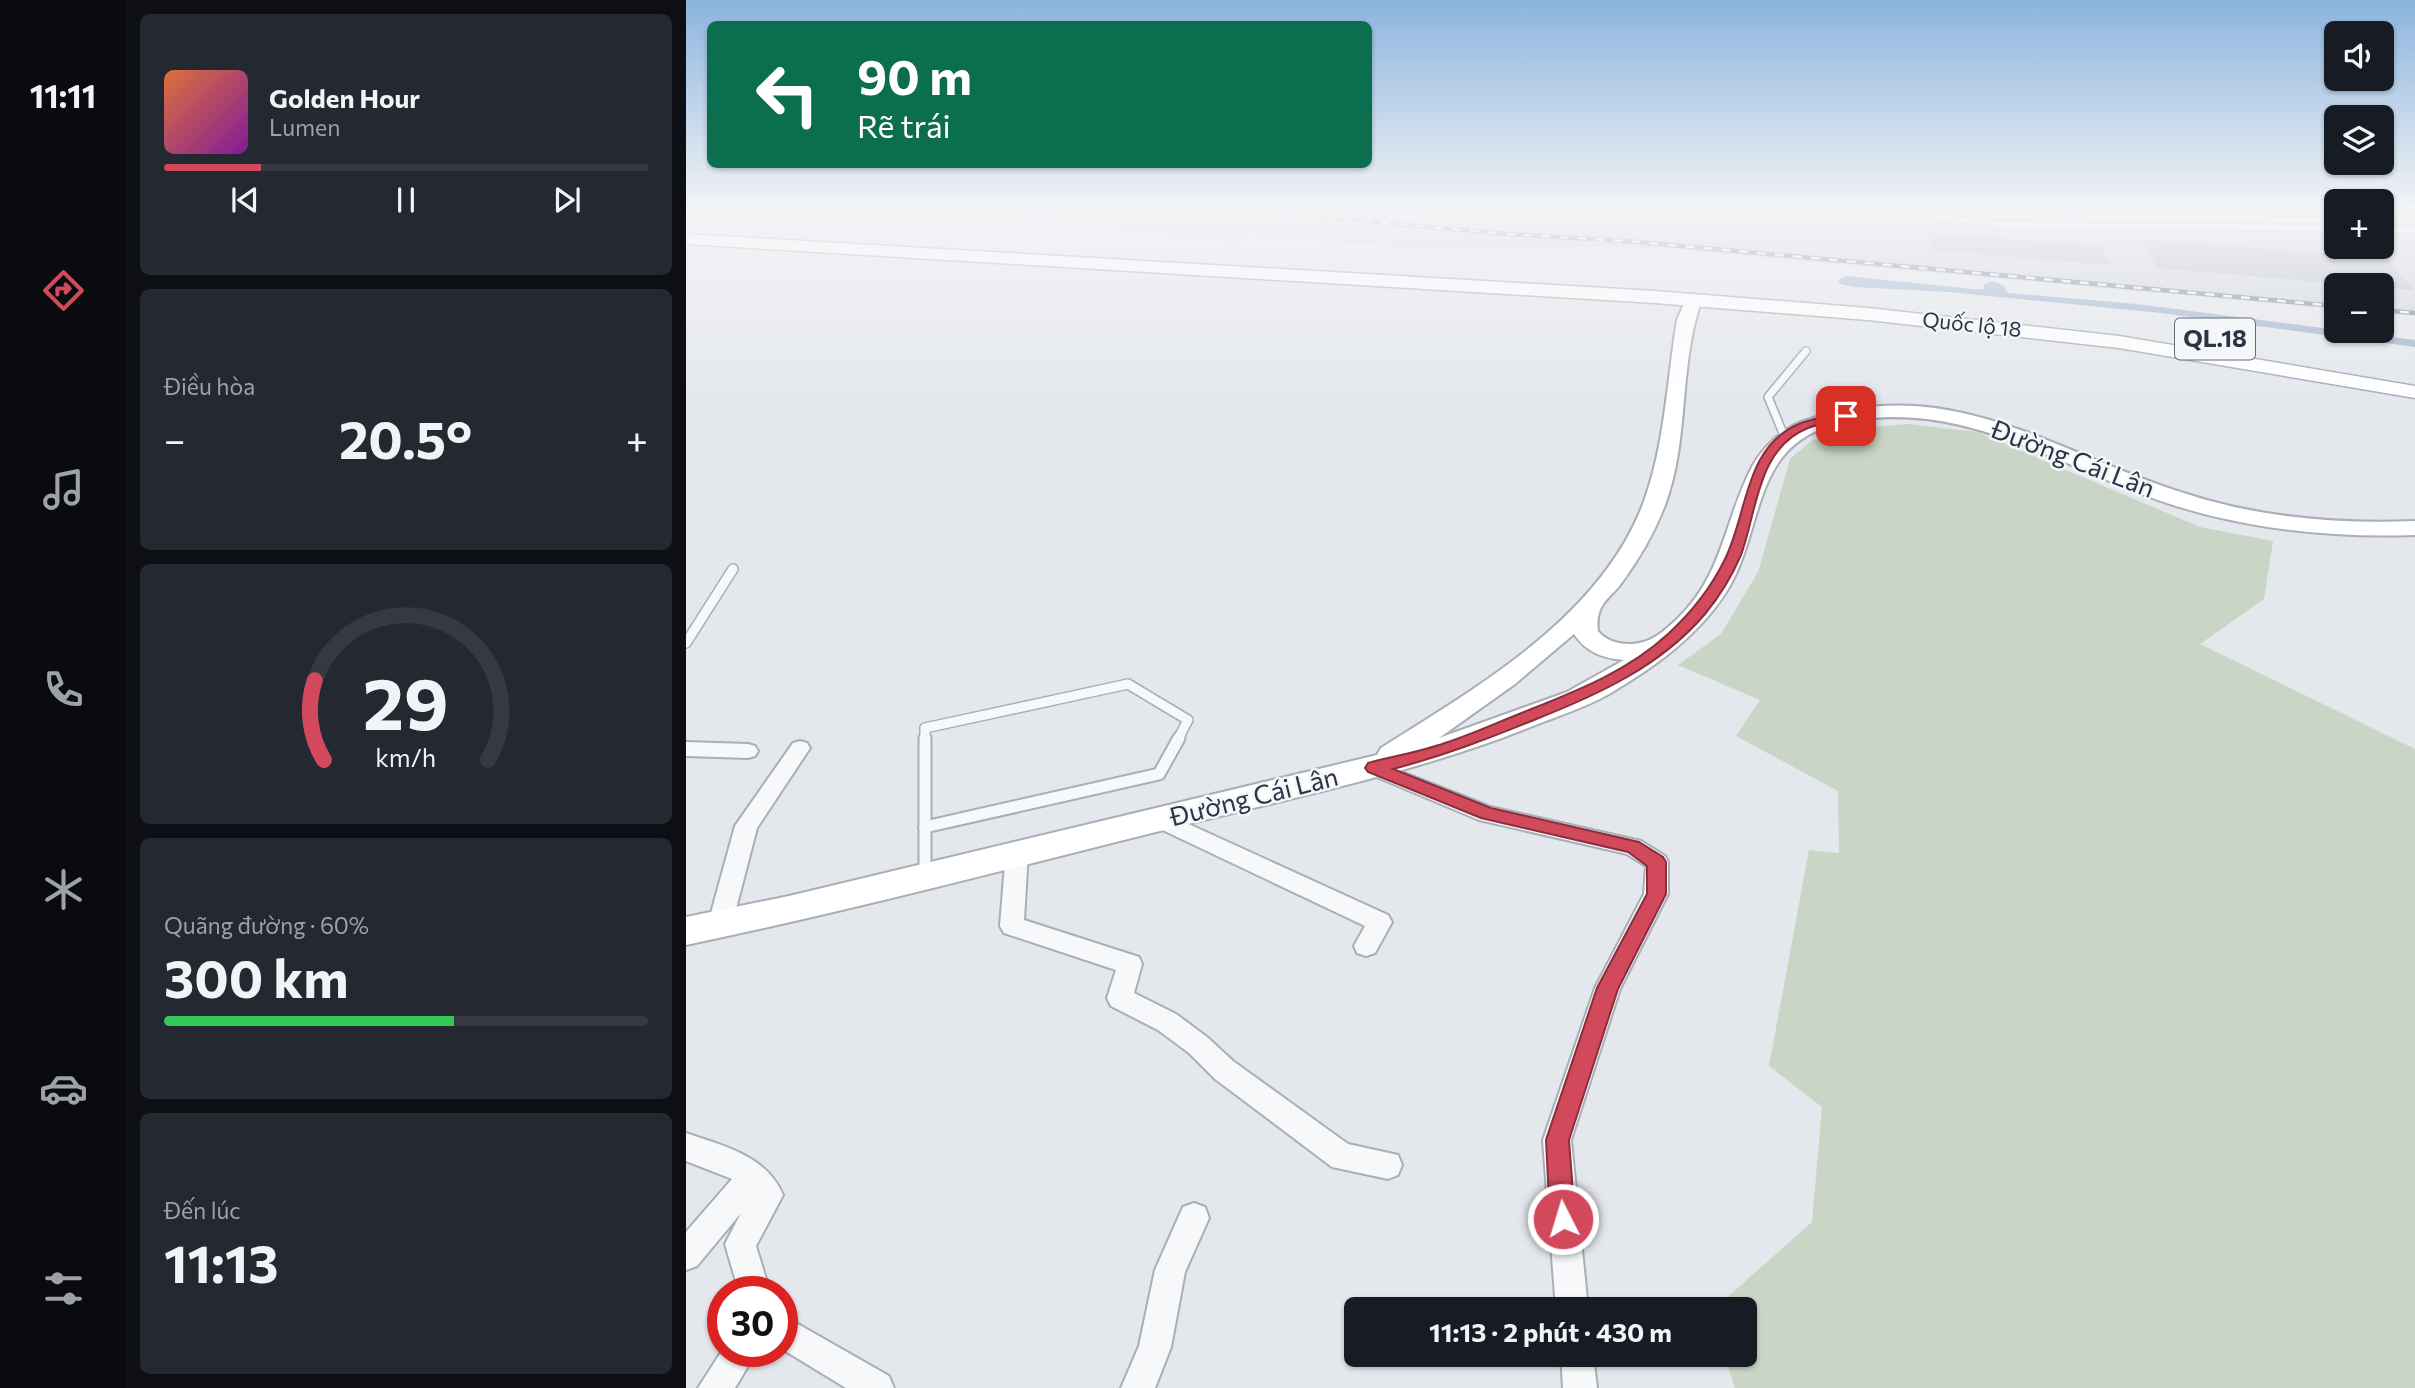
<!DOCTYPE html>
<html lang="vi">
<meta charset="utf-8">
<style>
:root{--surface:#171b24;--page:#242831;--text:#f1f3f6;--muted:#9ea1a6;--line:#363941;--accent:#d1495b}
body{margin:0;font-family:Commissioner,sans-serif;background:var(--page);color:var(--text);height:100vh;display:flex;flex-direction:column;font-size:26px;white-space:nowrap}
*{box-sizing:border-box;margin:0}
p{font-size:23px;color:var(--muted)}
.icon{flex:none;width:38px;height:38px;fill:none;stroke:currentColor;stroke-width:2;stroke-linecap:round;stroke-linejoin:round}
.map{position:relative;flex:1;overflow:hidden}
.drawer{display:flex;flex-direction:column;gap:14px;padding:14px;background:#0d0f14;width:560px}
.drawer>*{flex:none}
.guide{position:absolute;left:21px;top:21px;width:665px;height:147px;border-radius:10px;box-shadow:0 2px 5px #0004;background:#0b6e4f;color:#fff;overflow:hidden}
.fabs{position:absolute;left:1638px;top:21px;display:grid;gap:14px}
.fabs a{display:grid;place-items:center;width:70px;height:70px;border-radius:10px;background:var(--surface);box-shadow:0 2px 5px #0004;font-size:35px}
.speed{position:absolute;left:21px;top:1276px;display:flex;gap:14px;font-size:35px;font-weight:700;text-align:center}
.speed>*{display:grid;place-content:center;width:91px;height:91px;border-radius:50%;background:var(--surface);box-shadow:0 2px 5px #0004;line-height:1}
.speed .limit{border:10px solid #d22;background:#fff;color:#111}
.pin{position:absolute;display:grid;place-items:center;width:60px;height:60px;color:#fff;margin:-30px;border-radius:14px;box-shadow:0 4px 10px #0006}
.me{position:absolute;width:77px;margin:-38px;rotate:355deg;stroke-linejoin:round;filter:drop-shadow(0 0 5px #0008)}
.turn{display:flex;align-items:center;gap:24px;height:147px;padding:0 35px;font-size:32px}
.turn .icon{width:91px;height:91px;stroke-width:2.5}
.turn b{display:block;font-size:49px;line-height:60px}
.big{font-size:52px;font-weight:700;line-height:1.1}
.drawer .card{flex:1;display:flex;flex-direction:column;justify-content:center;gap:10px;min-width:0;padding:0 24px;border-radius:10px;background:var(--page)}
.drawer .dial{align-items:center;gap:0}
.dial svg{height:182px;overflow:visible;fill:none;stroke:var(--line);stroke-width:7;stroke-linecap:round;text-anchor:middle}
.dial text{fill:var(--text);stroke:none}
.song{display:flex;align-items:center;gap:21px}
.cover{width:84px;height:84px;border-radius:10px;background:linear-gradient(135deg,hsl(20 70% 55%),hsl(290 70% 35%))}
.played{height:7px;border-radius:4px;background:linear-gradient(90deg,var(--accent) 20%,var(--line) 20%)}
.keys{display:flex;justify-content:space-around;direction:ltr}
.heat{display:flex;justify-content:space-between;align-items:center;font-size:38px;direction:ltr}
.charge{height:10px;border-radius:5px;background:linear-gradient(90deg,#34c759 60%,var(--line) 0)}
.trip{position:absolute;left:658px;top:1297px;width:413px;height:70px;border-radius:10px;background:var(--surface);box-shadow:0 2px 5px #0004;font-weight:700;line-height:70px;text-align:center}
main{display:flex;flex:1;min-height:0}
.tabs{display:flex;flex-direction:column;width:126px;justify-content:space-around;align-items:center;background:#090b0e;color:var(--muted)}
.tabs .icon{width:49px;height:49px}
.tabs .selected{color:var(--accent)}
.tabs b{font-size:32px;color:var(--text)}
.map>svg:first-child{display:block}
</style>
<main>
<nav class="tabs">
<b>11:11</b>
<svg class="icon selected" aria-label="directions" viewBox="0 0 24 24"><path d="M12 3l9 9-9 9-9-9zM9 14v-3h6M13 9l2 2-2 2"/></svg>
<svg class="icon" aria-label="music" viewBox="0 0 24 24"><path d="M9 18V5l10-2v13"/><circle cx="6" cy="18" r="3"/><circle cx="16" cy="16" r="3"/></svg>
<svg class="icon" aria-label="phone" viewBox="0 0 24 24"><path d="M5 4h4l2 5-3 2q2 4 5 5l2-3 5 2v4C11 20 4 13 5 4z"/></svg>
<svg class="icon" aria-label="climate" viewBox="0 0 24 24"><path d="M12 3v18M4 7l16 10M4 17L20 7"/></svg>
<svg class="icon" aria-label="car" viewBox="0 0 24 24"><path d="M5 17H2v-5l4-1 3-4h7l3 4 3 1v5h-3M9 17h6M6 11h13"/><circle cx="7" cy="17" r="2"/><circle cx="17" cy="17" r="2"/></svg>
<svg class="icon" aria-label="filters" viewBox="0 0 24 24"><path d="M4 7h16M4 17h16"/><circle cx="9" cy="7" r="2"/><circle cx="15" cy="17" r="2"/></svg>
</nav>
<section class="drawer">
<div class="card">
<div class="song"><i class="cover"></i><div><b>Golden Hour</b><p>Lumen</p></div></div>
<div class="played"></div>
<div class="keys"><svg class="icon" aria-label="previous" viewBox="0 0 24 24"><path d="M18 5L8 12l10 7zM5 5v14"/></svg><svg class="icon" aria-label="pause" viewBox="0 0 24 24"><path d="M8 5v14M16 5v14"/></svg><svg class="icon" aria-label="next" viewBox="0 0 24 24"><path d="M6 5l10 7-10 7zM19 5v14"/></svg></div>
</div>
<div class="card"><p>Điều hòa</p>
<div class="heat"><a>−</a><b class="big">20.5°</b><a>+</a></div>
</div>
<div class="card dial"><svg viewBox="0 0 100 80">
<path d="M14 69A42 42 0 1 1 86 69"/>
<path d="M14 69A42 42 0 0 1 10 34" stroke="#d1495b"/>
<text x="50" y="56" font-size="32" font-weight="700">29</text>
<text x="50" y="72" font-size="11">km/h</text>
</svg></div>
<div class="card"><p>Quãng đường · 60%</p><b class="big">300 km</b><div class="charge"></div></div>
<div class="card"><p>Đến lúc</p><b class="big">11:13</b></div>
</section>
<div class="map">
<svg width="1729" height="1388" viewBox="0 0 1729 1388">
<rect width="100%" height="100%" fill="#e4e7ec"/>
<polygon fill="#d2d6de" points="207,208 1650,208 1650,247 1696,247 1696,208 1729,208 1729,316 1696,313 1696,285 1650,285 1650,309 994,250 922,247 726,249 560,233 549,241"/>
<polygon fill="#c9d6c5" points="1222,424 1291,432 1514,527 1587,541 1578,599 1514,644 1729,749 1729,1388 1049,1388 1038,1355 1059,1354 1059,1309 1028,1309 1126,1222 1136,1107 1083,1066 1123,850 1153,853 1152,791 1050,736 1074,700 992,665 1035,634 1072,572 1104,459 1125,441 1165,429"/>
<polygon fill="#9fb4cc" points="1161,276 1287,289 1298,289 1298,284 1306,281 1317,285 1322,293 1451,304 1729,340 1729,347 1475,313 1263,292 1168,287 1154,284 1152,280"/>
<g fill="#bbc0ca">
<polygon points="1244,233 1416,246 1423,265 1245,250"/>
<polygon points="1457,239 1700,258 1728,290 1471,268"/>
</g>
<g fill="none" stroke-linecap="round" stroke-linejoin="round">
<g stroke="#a9aeb7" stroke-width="7">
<g id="lane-far3">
<polyline points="1235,208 1255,211"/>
<polyline points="1207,211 1307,224 1650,228"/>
<polyline points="1283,216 1650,220"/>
<polyline points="1696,221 1729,221"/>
<polyline points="1696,229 1729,230"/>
</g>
</g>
<g stroke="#a9aeb7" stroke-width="10">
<polyline id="lane-far2" points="1099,438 1082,397 1120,351"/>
</g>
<g stroke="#a9aeb7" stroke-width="12">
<g id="lane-far1">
<polyline points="0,643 47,569"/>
<polyline points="239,739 239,728 442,684 502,720 492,739"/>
</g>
</g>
<g stroke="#a9aeb7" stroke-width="15">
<g id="lane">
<polyline points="239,738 239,827"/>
<polyline points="239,827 239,875"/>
<polyline points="239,827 473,774 493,738"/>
</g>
</g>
<g stroke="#a9aeb7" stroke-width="4">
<g id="street">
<polygon points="114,741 121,743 124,748 71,828 46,924 42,931 34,934 26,931 22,924 49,826 107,743"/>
<polygon points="0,742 62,744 69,746 72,751 69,756 62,758 0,756"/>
<polygon points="688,761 805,807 955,841 979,856 982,862 982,894 934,989 885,1140 902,1309 870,1309 857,1140 909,988 958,894 960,866 941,854 793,820 681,773 678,768 681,763"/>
<polygon points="474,811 702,915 706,922 689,953 680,956 671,953 668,946 679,926 466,825 463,819 466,813"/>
<polygon points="331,843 339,846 342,852 338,920 453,957 456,964 448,993 490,1014 521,1037 547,1061 662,1144 712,1155 716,1165 712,1175 702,1179 646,1167 529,1079 503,1053 472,1030 425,1006 421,998 430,970 318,933 314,926 320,852 323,846"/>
<path d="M0 1133C37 1146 80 1155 97 1195L70 1246 84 1292H53L39 1244 55 1213 11 1266 0 1270V1232L46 1179 0 1161Z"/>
<polygon points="508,1203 519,1207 523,1218 499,1272 485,1347 469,1388 435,1388 453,1346 469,1270 497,1207"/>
<polygon points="96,1315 203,1376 208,1388 160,1388 96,1349"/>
<polygon points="37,1349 71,1351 49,1388 12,1388"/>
<polygon points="875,1354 907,1354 911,1388 877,1388"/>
</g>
</g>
<g stroke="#a9aeb7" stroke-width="4">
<g id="secondary">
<polygon points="1181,208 1218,208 1207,215 1183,211"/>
<path d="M1008 294 1016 299C992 365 1004 439 979 505 968 534 952 561 934 585 928 593 918 600 914 610 911 618 911 623 912 631 920 641 932 644 945 644 965 643 976 633 990 620 1038 575 1038 519 1067 465 1078 446 1096 429 1118 421 1268 371 1369 454 1504 495 1577 518 1653 524 1729 521V535C1648 538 1568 530 1490 506 1377 471 1273 392 1148 425 1063 447 1079 533 1039 594 1011 637 967 668 923 694 900 707 875 715 852 724 747 767 636 791 526 818 351 861 177 908 0 945V917L103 896 691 755 695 748C793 686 914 617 957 504 979 446 981 380 991 320L1000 299ZM888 634C900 652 916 658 938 660L881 692 753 738 829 684Z"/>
</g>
</g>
<g stroke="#a3abb8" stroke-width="3">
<polygon id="primary" points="0,234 969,291 1182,308 1433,336 1729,386 1729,398 1433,348 1182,320 969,303 0,244"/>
</g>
<use href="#lane-far3" stroke="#f7f8fa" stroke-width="5"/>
<use href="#lane-far2" stroke="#f7f8fa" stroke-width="7"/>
<use href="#lane-far1" stroke="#f7f8fa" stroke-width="9"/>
<use href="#lane" stroke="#f7f8fa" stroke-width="11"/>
<use href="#street" fill="#f7f8fa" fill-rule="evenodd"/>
<use href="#secondary" fill="#fff" fill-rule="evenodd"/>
<use href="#primary" fill="#fff" fill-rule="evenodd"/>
<g stroke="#7d8696" stroke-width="4.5">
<g id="rail">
<polyline points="533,208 822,234 941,241 1650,306"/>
<polyline points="1696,310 1729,313"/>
</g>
</g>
<use href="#rail" stroke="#f4f6f9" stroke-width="2.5" stroke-dasharray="9" stroke-linecap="butt"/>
</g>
<linearGradient id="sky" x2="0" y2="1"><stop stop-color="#8bb4dd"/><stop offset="0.52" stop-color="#f3f4f6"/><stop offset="1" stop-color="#f3f4f6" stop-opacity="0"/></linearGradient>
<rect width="1729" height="403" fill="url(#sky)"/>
<path fill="#d1495b" stroke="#882f3b" stroke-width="2" d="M1160 413 1164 414V419C1150 422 1135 423 1122 428 1071 448 1071 512 1055 555 1046 576 1033 597 1019 614 974 667 911 695 848 720 801 739 757 756 707 769L805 808 953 842 977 857 980 862V894L932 989 883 1140 889 1219 885 1228 877 1231 868 1228 864 1219 860 1140 911 988 961 894V866L942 852 795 818 682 772 679 768 682 763C707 756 734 752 759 743 784 735 808 724 833 714 885 693 940 673 982 634 1006 612 1025 588 1039 559 1062 513 1058 447 1113 424 1127 418 1145 416 1160 413Z"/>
<g text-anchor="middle" stroke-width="5" stroke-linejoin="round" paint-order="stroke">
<g font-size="21" fill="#2b3445" stroke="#f4f6f9">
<text transform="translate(1286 325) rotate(6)" y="7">Quốc lộ 18</text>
</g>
<rect fill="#f4f6f9" stroke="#676e7b" stroke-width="2" x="1489" y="318.5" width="80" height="41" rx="5"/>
<g font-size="24" font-weight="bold" fill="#2b3445">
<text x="1529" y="347">QL.18</text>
</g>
<g font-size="26" fill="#2b3445" stroke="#f4f6f9">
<text transform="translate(1387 459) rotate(21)" y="9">Đường Cái Lân</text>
<text transform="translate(568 797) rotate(-14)" y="9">Đường Cái Lân</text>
</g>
</g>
</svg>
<div class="fabs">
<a><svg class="icon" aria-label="sound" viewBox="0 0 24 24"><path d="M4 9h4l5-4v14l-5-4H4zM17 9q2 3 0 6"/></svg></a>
<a><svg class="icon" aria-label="layers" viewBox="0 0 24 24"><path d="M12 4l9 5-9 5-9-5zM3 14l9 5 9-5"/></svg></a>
<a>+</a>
<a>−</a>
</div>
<div class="speed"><div class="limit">30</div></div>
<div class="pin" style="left:1160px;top:416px;background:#d93025"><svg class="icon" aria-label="arrive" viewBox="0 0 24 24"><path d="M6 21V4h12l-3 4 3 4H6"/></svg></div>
<svg class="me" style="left:877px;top:1219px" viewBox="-20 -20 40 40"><circle r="17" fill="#d1495b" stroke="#fff" stroke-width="3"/><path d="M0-11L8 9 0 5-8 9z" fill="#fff"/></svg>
<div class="trip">11:13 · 2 phút · 430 m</div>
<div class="guide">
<div class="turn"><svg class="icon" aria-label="left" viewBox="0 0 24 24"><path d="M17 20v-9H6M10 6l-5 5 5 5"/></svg><div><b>90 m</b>Rẽ trái</div></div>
</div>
</div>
</main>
